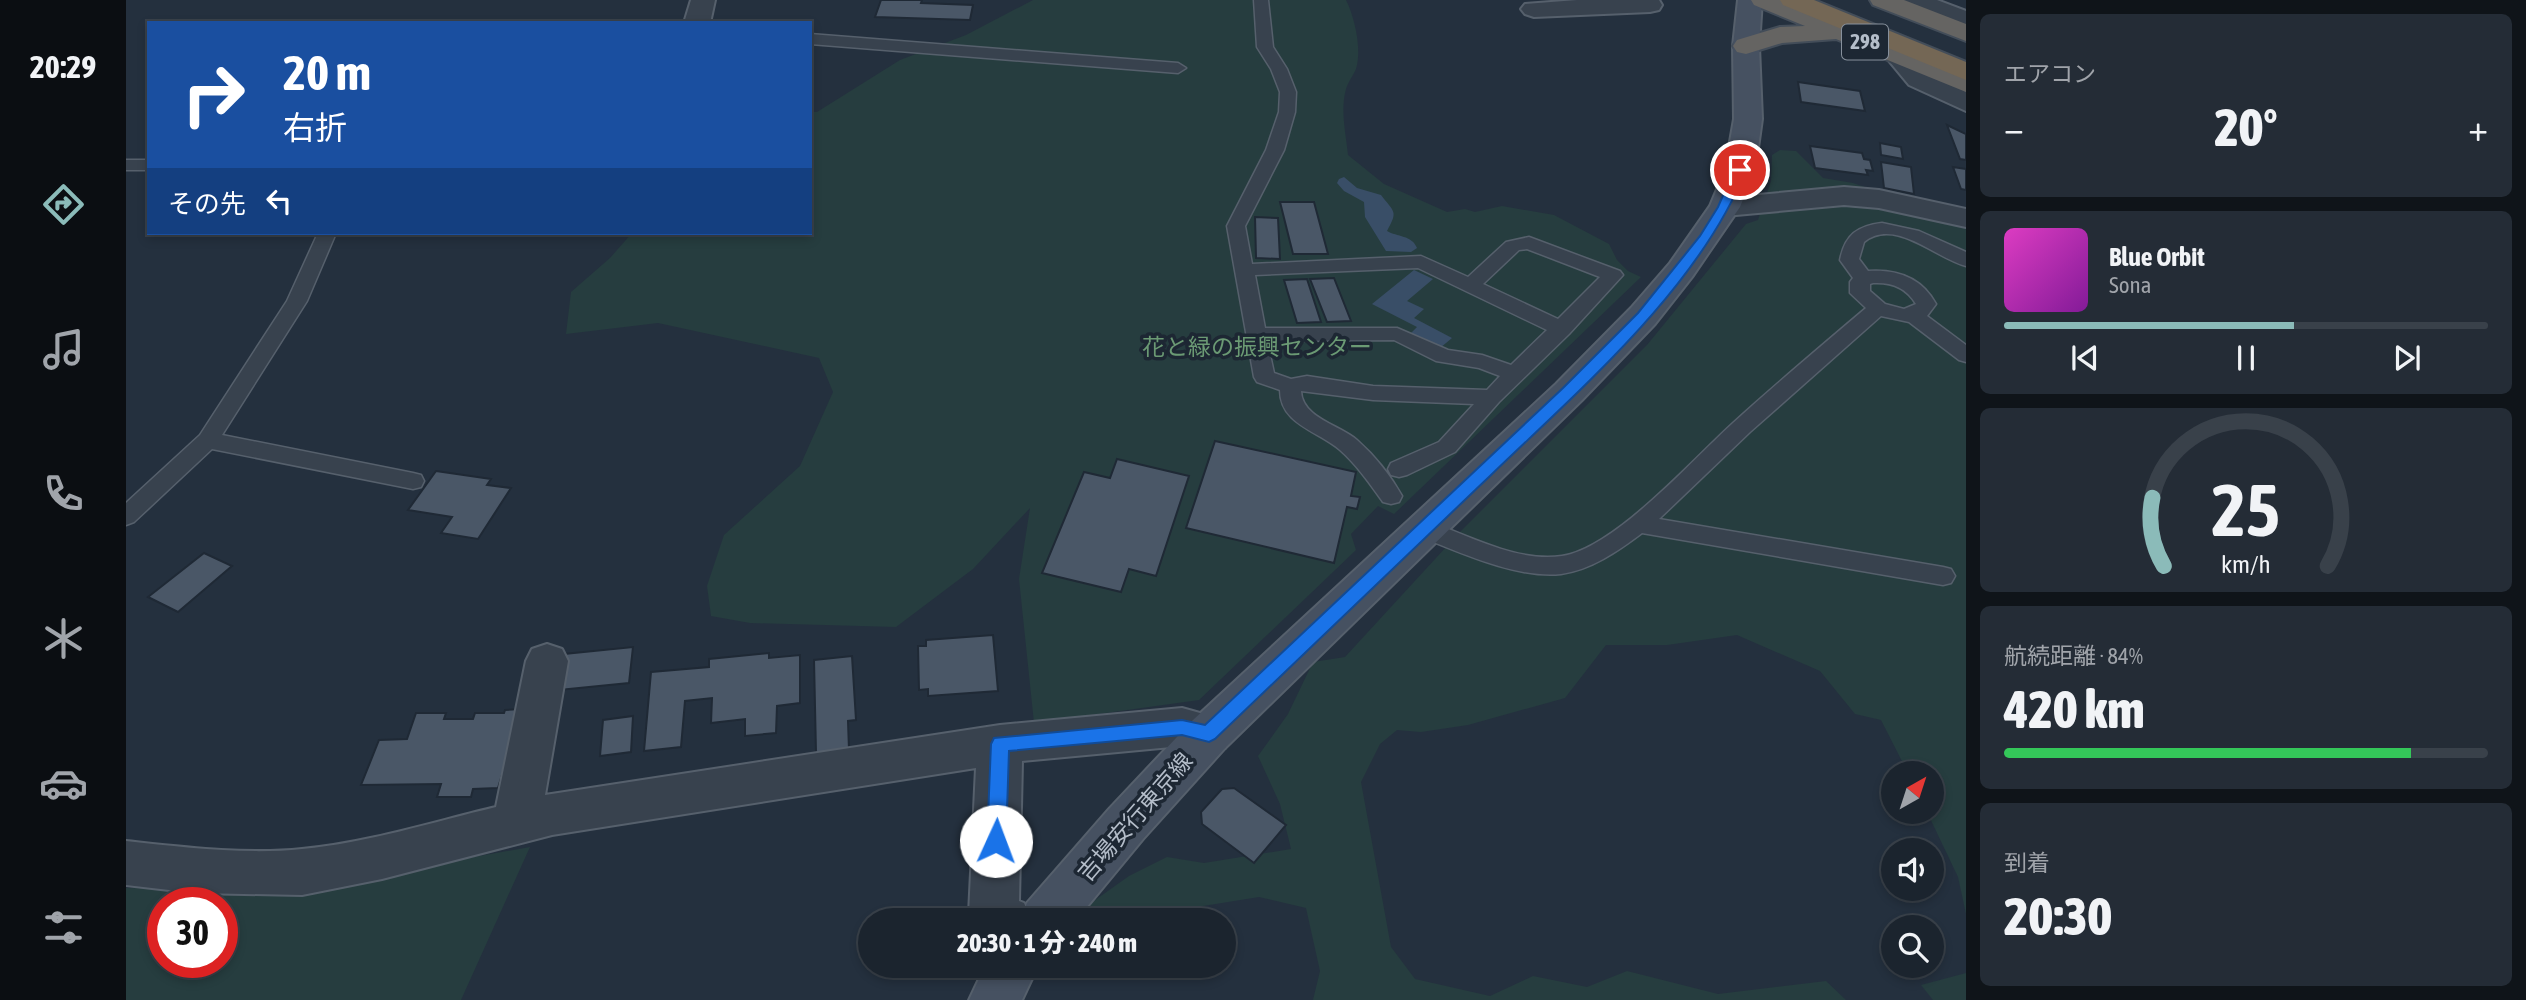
<!DOCTYPE html>
<html lang="ja">
<meta charset="utf-8">
<style>
:root{--surface:#1b242e;--page:#242c36;--text:#f1f3f6;--muted:#a0a4aa;--line:#39414a;--accent:#8bbbb9}
body{margin:0;font-family:"Asap Condensed","Noto Sans JP",sans-serif;background:var(--page);color:var(--text);height:100vh;display:flex;flex-direction:column;font-size:26px;white-space:nowrap}
*{box-sizing:border-box;margin:0}
p{font-size:23px;color:var(--muted)}
.icon{flex:none;width:38px;height:38px;fill:none;stroke:currentColor;stroke-width:2;stroke-linecap:round;stroke-linejoin:round}
.map{position:relative;flex:1;overflow:hidden}
.panel{display:flex;flex-direction:column;gap:14px;padding:14px;background:#0f1419;width:560px}
.panel>*{flex:none}
.hud{position:absolute;left:21px;top:21px;width:665px;height:214px;border-radius:0px;box-shadow:0 4px 10px #0003,0 0 0 2px var(--line);background:#1a4fa0;color:#fff;overflow:hidden}
.needle{width:46px;rotate:39deg}
.fabs{position:absolute;left:1755px;top:761px;display:grid;gap:14px}
.fabs a{display:grid;place-items:center;width:63px;height:63px;border-radius:50%;background:var(--surface);box-shadow:0 4px 10px #0003,0 0 0 2px var(--line);font-size:35px}
.speed{position:absolute;left:21px;top:887px;display:flex;gap:14px;font-size:35px;font-weight:700;text-align:center}
.speed>*{display:grid;place-content:center;width:91px;height:91px;border-radius:50%;background:var(--surface);box-shadow:0 4px 10px #0003,0 0 0 2px var(--line);line-height:1}
.speed .limit{border:10px solid #d22;background:#fff;color:#111}
.pin{position:absolute;display:grid;place-items:center;width:60px;height:60px;color:#fff;margin:-30px;border:4px solid #fff;border-radius:50%;box-shadow:0 2px 7px #0007}
.me{position:absolute;width:77px;margin:-38px;rotate:2deg;stroke-linejoin:round;filter:drop-shadow(0 0 5px #0008)}
.turn{display:flex;align-items:center;gap:24px;height:147px;padding:0 21px;font-size:32px}
.turn .icon{width:91px;height:91px;stroke-width:2.5}
.turn b{display:block;font-size:49px;line-height:60px}
.then{display:flex;align-items:center;height:66px;padding:0 21px;background:#0003;gap:14px;font-size:26px}
.big{font-size:52px;font-weight:800;line-height:1.1}
.panel .card{flex:1;display:flex;flex-direction:column;justify-content:center;gap:10px;min-width:0;padding:0 24px;border-radius:10px;background:var(--page)}
.panel .dial{align-items:center;gap:0}
.dial svg{height:182px;overflow:visible;fill:none;stroke:var(--line);stroke-width:7;stroke-linecap:round;text-anchor:middle}
.dial text{fill:var(--text);stroke:none}
.song{display:flex;align-items:center;gap:21px}
.cover{width:84px;height:84px;border-radius:10px;background:linear-gradient(135deg,hsl(310 70% 55%),hsl(290 70% 35%))}
.played{height:7px;border-radius:4px;background:linear-gradient(90deg,var(--accent) 60%,var(--line) 60%)}
.keys{display:flex;justify-content:space-around;direction:ltr}
.heat{display:flex;justify-content:space-between;align-items:center;font-size:38px;direction:ltr}
.charge{height:10px;border-radius:5px;background:linear-gradient(90deg,#34c759 84%,var(--line) 0)}
.trip{position:absolute;left:732px;top:908px;width:378px;height:70px;border-radius:35px;background:var(--surface);box-shadow:0 4px 10px #0003,0 0 0 2px var(--line);font-weight:800;line-height:70px;text-align:center}
main{display:flex;flex:1;min-height:0}
.tabs{display:flex;flex-direction:column;width:126px;justify-content:space-around;align-items:center;background:#0b0e12;color:var(--muted)}
.tabs .icon{width:49px;height:49px}
.tabs .on{color:var(--accent)}
.tabs b{font-size:32px;color:var(--text)}
.map>svg:first-child{display:block}
</style>
<main>
<nav class="tabs">
<b>20:29</b>
<svg class="icon on" aria-label="directions" viewBox="0 0 24 24"><path d="M12 3l9 9-9 9-9-9zM9 14v-3h6M13 9l2 2-2 2"/></svg>
<svg class="icon" aria-label="music" viewBox="0 0 24 24"><path d="M9 18V5l10-2v13"/><circle cx="6" cy="18" r="3"/><circle cx="16" cy="16" r="3"/></svg>
<svg class="icon" aria-label="phone" viewBox="0 0 24 24"><path d="M5 4h4l2 5-3 2q2 4 5 5l2-3 5 2v4C11 20 4 13 5 4z"/></svg>
<svg class="icon" aria-label="climate" viewBox="0 0 24 24"><path d="M12 3v18M4 7l16 10M4 17L20 7"/></svg>
<svg class="icon" aria-label="car" viewBox="0 0 24 24"><path d="M5 17H2v-5l4-1 3-4h7l3 4 3 1v5h-3M9 17h6M6 11h13"/><circle cx="7" cy="17" r="2"/><circle cx="17" cy="17" r="2"/></svg>
<svg class="icon" aria-label="filters" viewBox="0 0 24 24"><path d="M4 7h16M4 17h16"/><circle cx="9" cy="7" r="2"/><circle cx="15" cy="17" r="2"/></svg>
</nav>
<div class="map">
<svg width="1840" height="1000" viewBox="0 0 1840 1000">
<rect width="100%" height="100%" fill="#24303e"/>
<g fill="#263d3f" fill-rule="evenodd">
<path d="M907 0H1220C1229 18 1236 50 1230 69 1227 76 1222 82 1220 89 1214 110 1220 134 1222 155L1258 184 1321 212 1339 209 1349 212 1376 206 1428 215 1483 244 1491 260 1502 271 1515 277 1268 514 1252 506 1225 534 1230 550 1073 700 908 723 893 579 904 508 847 569 770 627 624 623 585 616 581 586 598 535 674 466 707 392 693 358 532 323 440 334 445 292 484 258 506 233H684V112H691L774 60 840 35Z"/>
<polygon points="1654,150 1670,151 1697,178 1727,183 1840,222 1840,914 1832,877 1801,812 1806,812 1806,774 1782,773 1755,720 1729,714 1694,671 1611,635 1541,645 1480,645 1439,698 1342,725 1295,732 1271,730 1254,744 1235,782 1265,947 1289,979 1364,996 1407,976 1461,987 1501,971 1592,994 1700,981 1720,1000 1187,1000 1194,971 1180,908 1133,897 1040,912 1034,920 950,920 965,903 1003,876 1041,857 1078,863 1165,849 1154,804 1132,756 1162,714 1187,662 1219,657 1333,533 1521,345 1620,224 1632,220 1645,181 1646,155"/>
<path d="M404 847 335 1000H0V888L164 890ZM37 903H96V962H37Z"/>
<polygon points="1840,973 1840,1000 1807,1000 1795,985"/>
</g>
<g fill="#394e67">
<path d="M1218 177 1231 188 1255 195C1269 213 1272 211 1261 231 1271 237 1286 235 1291 248L1285 252 1260 251 1239 217 1238 202 1218 191 1211 183 1213 179Z"/>
<polygon points="1288,270 1307,279 1281,301 1298,309 1288,318 1326,338 1314,348 1285,333 1291,327 1246,304"/>
</g>
<g fill="#4a5767" stroke="#1f2935" stroke-width="2">
<polygon points="755,0 796,0 795,3 847,5 844,20 749,17"/>
<polygon points="1672,82 1734,91 1739,111 1675,102"/>
<polygon points="1821,125 1840,134 1840,160 1834,159"/>
<polygon points="1754,143 1775,147 1777,159 1755,155"/>
<polygon points="1684,146 1736,153 1738,159 1744,160 1747,171 1740,170 1742,175 1689,168"/>
<polygon points="1755,162 1785,167 1788,194 1758,188"/>
<polygon points="1827,167 1840,169 1840,190 1835,189"/>
<polygon points="1154,202 1188,202 1202,254 1167,254"/>
<polygon points="1129,217 1152,218 1154,259 1130,258"/>
<polygon points="1208,278 1225,321 1201,322 1184,279"/>
<polygon points="1181,279 1195,322 1171,323 1158,280"/>
<polygon points="1089,441 1230,472 1225,496 1234,497 1231,509 1221,507 1208,563 1060,528"/>
<polygon points="991,459 1063,476 1030,576 1003,569 995,592 916,573 958,472 984,478"/>
<polygon points="310,471 365,479 361,485 385,488 352,539 315,533 326,517 282,510"/>
<polygon points="78,553 106,566 52,612 22,597"/>
<polygon points="867,635 872,691 802,696 802,689 793,690 792,646 800,646 800,640"/>
<polygon points="507,647 503,683 433,690 438,654"/>
<polygon points="643,653 643,658 674,655 674,703 651,706 650,733 619,736 619,719 585,723 586,698 559,701 555,747 518,751 525,672 583,667 583,659"/>
<polygon points="726,656 730,720 722,721 723,750 690,753 688,660"/>
<polygon points="396,709 372,788 347,789 345,797 311,797 315,784 235,785 253,740 281,739 290,713 320,713 318,719 347,719 349,713 378,713 379,710"/>
<polygon points="507,716 505,752 474,756 477,720"/>
<polygon points="1108,788 1160,825 1128,863 1076,824 1075,812 1096,789"/>
</g>
<g fill="none" stroke-linecap="round" stroke-linejoin="round">
<g stroke="#56606c" stroke-width="3">
<g id="service">
<path d="M1128 0H1142L1147 47 1161 69 1170 92 1169 112 1158 150 1119 226 1126 264 1295 256 1342 277 1380 242 1403 237 1494 271 1497 275 1443 334 1373 402 1329 452 1281 475 1273 477 1265 475 1262 469 1265 463 1313 442 1348 404 1247 400 1175 391C1176 418 1214 425 1231 440 1248 455 1265 476 1276 496L1273 502 1265 504 1257 502C1244 484 1231 465 1214 450 1193 431 1154 425 1154 390L1131 382 1128 377 1101 226 1140 150 1153 112 1154 92 1145 69 1131 47ZM1401 249 1474 277 1432 319 1357 284 1393 250ZM1292 268 1421 330 1385 365 1356 355 1322 350 1271 328H1139L1129 275ZM1268 340 1310 361 1353 368 1374 376 1361 390 1247 386 1181 376 1165 379 1148 373 1141 341Z"/>
<polygon points="684,34 1052,63 1060,68 1052,73 684,44"/>
<rect x="0" y="160" width="23" height="10"/>
<path d="M1756 223 1793 231 1840 252V266C1809 258 1769 217 1738 242L1733 259 1742 271C1771 269 1796 278 1810 304L1801 316 1840 345V362L1833 360 1783 322 1755 316 1624 432 1533 519 1817 567 1825 569 1829 576 1825 583 1817 585 1516 533C1492 551 1465 570 1435 574 1390 579 1331 551 1290 535L1286 529 1290 523 1298 520C1341 534 1390 563 1436 556 1489 548 1567 459 1607 423 1650 384 1695 346 1740 308L1724 293V282L1727 278 1714 260C1719 235 1731 226 1756 223ZM1747 283C1765 282 1780 287 1790 304L1778 309 1759 304 1744 291V284Z"/>
<polygon points="192,233 210,233 181,301 96,435 287,473 295,475 298,481 295,487 287,489 86,449 8,522 0,525 0,503 74,435 161,301"/>
</g>
</g>
<g stroke="#56606c" stroke-width="4">
<g id="minor">
<polygon points="565,0 589,0 584,23 558,23"/>
<polygon points="1451,0 1533,0 1536,5 1533,10 1524,12 1408,17 1399,14 1395,9 1399,4"/>
<polygon points="1776,0 1811,0 1840,11 1840,28 1779,5"/>
<polygon points="1772,48 1781,50 1803,73 1840,92 1840,111 1783,85 1759,56 1763,50"/>
<polygon points="1718,187 1753,190 1840,209 1840,227 1753,208 1718,205 1599,216 1588,213 1584,207 1588,201 1599,198"/>
<path d="M421 644 436 649 442 661 419 795 874 725 1056 708 1099 720 1105 734 1099 748 1083 753 1056 746 896 761 893 901 898 903 905 920H846L843 914 850 768 426 835 256 879 176 895 69 893 0 885V841C56 847 120 855 176 849 241 843 307 822 370 807L400 661 406 649Z"/>
</g>
</g>
<g stroke="#56606c" stroke-width="4">
<g id="secondary">
<polygon points="1612,0 1636,0 1633,46 1636,119 1629,170 1614,207 1566,277 1529,324 1456,400 1099,748 1017,839 950,920 894,920 901,903 983,809 1067,720 1430,384 1505,308 1544,263 1584,206 1599,170 1608,119 1607,46"/>
<polygon points="859,966 912,966 896,1000 843,1000"/>
</g>
</g>
<g stroke="#434d59" stroke-width="4">
<g id="trunk">
<polygon points="1625,0 1659,0 1840,74 1840,92 1710,39 1656,43 1620,54 1611,52 1607,46 1611,40 1654,27 1679,26 1628,5"/>
<polygon points="1744,0 1778,0 1840,24 1840,41 1747,5"/>
</g>
</g>
<g stroke="#434d59" stroke-width="4">
<polygon id="motorway" points="1654,0 1688,0 1840,62 1840,80 1657,5"/>
</g>
<use href="#service" fill="#38424e" fill-rule="evenodd"/>
<use href="#minor" fill="#38424e" fill-rule="evenodd"/>
<use href="#secondary" fill="#465161" fill-rule="evenodd"/>
<use href="#trunk" fill="#656462" fill-rule="evenodd"/>
<use href="#motorway" fill="#746755" fill-rule="evenodd"/>
</g>
<path fill="#1a73e8" stroke="#114b97" stroke-width="2" d="M1614 167 1620 170C1573 288 1454 389 1364 476 1272 563 1181 651 1089 739L1083 742 1056 735 883 751 880 841 877 848 870 850 863 848 861 841 865 744 868 738 1056 720 1079 725 1437 388 1512 313 1574 236 1592 207 1608 170Z"/>
<g text-anchor="middle" stroke-width="7" stroke-linejoin="round" paint-order="stroke">
<rect fill="#1d2733" stroke="#87909c" stroke-width="2" x="1716" y="24.5" width="46" height="35" rx="5"/>
<g font-size="21" font-weight="bold" fill="#b4bdc9">
<text x="1739" y="49">298</text>
</g>
<g font-size="23" fill="#6b9a74" stroke="#1d2733">
<text x="1131" y="355">花と緑の振興センター</text>
</g>
<g font-size="23" fill="#b4bdc9" stroke="#1d2733">
<text transform="translate(1009 817) rotate(-49)" y="8">吉場安行東京線</text>
</g>
</g>
</svg>
<div class="fabs">
<a><svg class="needle" viewBox="-14 -14 28 28"><path d="M0-13l5 13h-10z" fill="#e53935"/><path d="M0 13l5-13h-10z" fill="#a0a4aa"/></svg></a>
<a><svg class="icon" aria-label="sound" viewBox="0 0 24 24"><path d="M4 9h4l5-4v14l-5-4H4zM17 9q2 3 0 6"/></svg></a>
<a><svg class="icon" aria-label="search" viewBox="0 0 24 24"><circle cx="10" cy="10" r="6"/><path d="M15 15l6 6"/></svg></a>
</div>
<div class="speed"><div class="limit">30</div></div>
<div class="pin" style="left:1614px;top:170px;background:#d93025"><svg class="icon" aria-label="arrive" viewBox="0 0 24 24"><path d="M6 21V4h12l-3 4 3 4H6"/></svg></div>
<svg class="me" style="left:870px;top:841px" viewBox="-20 -20 40 40"><circle r="19" fill="#fff"/><path d="M0-13L10 11 0 6-10 11z" fill="#1a73e8"/></svg>
<div class="trip">20:30 · 1 分 · 240 m</div>
<div class="hud">
<div class="turn"><svg class="icon" aria-label="right" viewBox="0 0 24 24"><path d="M7 20v-9h11M14 6l5 5-5 5"/></svg><div><b>20 m</b>右折</div></div>
<div class="then">その先<svg class="icon" aria-label="left" viewBox="0 0 24 24"><path d="M17 20v-9H6M10 6l-5 5 5 5"/></svg></div>
</div>
</div>
<section class="panel">
<div class="card"><p>エアコン</p>
<div class="heat"><a>−</a><b class="big">20°</b><a>+</a></div>
</div>
<div class="card">
<div class="song"><i class="cover"></i><div><b>Blue Orbit</b><p>Sona</p></div></div>
<div class="played"></div>
<div class="keys"><svg class="icon" aria-label="previous" viewBox="0 0 24 24"><path d="M18 5L8 12l10 7zM5 5v14"/></svg><svg class="icon" aria-label="pause" viewBox="0 0 24 24"><path d="M8 5v14M16 5v14"/></svg><svg class="icon" aria-label="next" viewBox="0 0 24 24"><path d="M6 5l10 7-10 7zM19 5v14"/></svg></div>
</div>
<div class="card dial"><svg viewBox="0 0 100 80">
<path d="M14 69A42 42 0 1 1 86 69"/>
<path d="M14 69A42 42 0 0 1 9 39" stroke="#8bbbb9"/>
<text x="50" y="56" font-size="32" font-weight="700">25</text>
<text x="50" y="72" font-size="11">km/h</text>
</svg></div>
<div class="card"><p>航続距離 · 84%</p><b class="big">420 km</b><div class="charge"></div></div>
<div class="card"><p>到着</p><b class="big">20:30</b></div>
</section>
</main>
